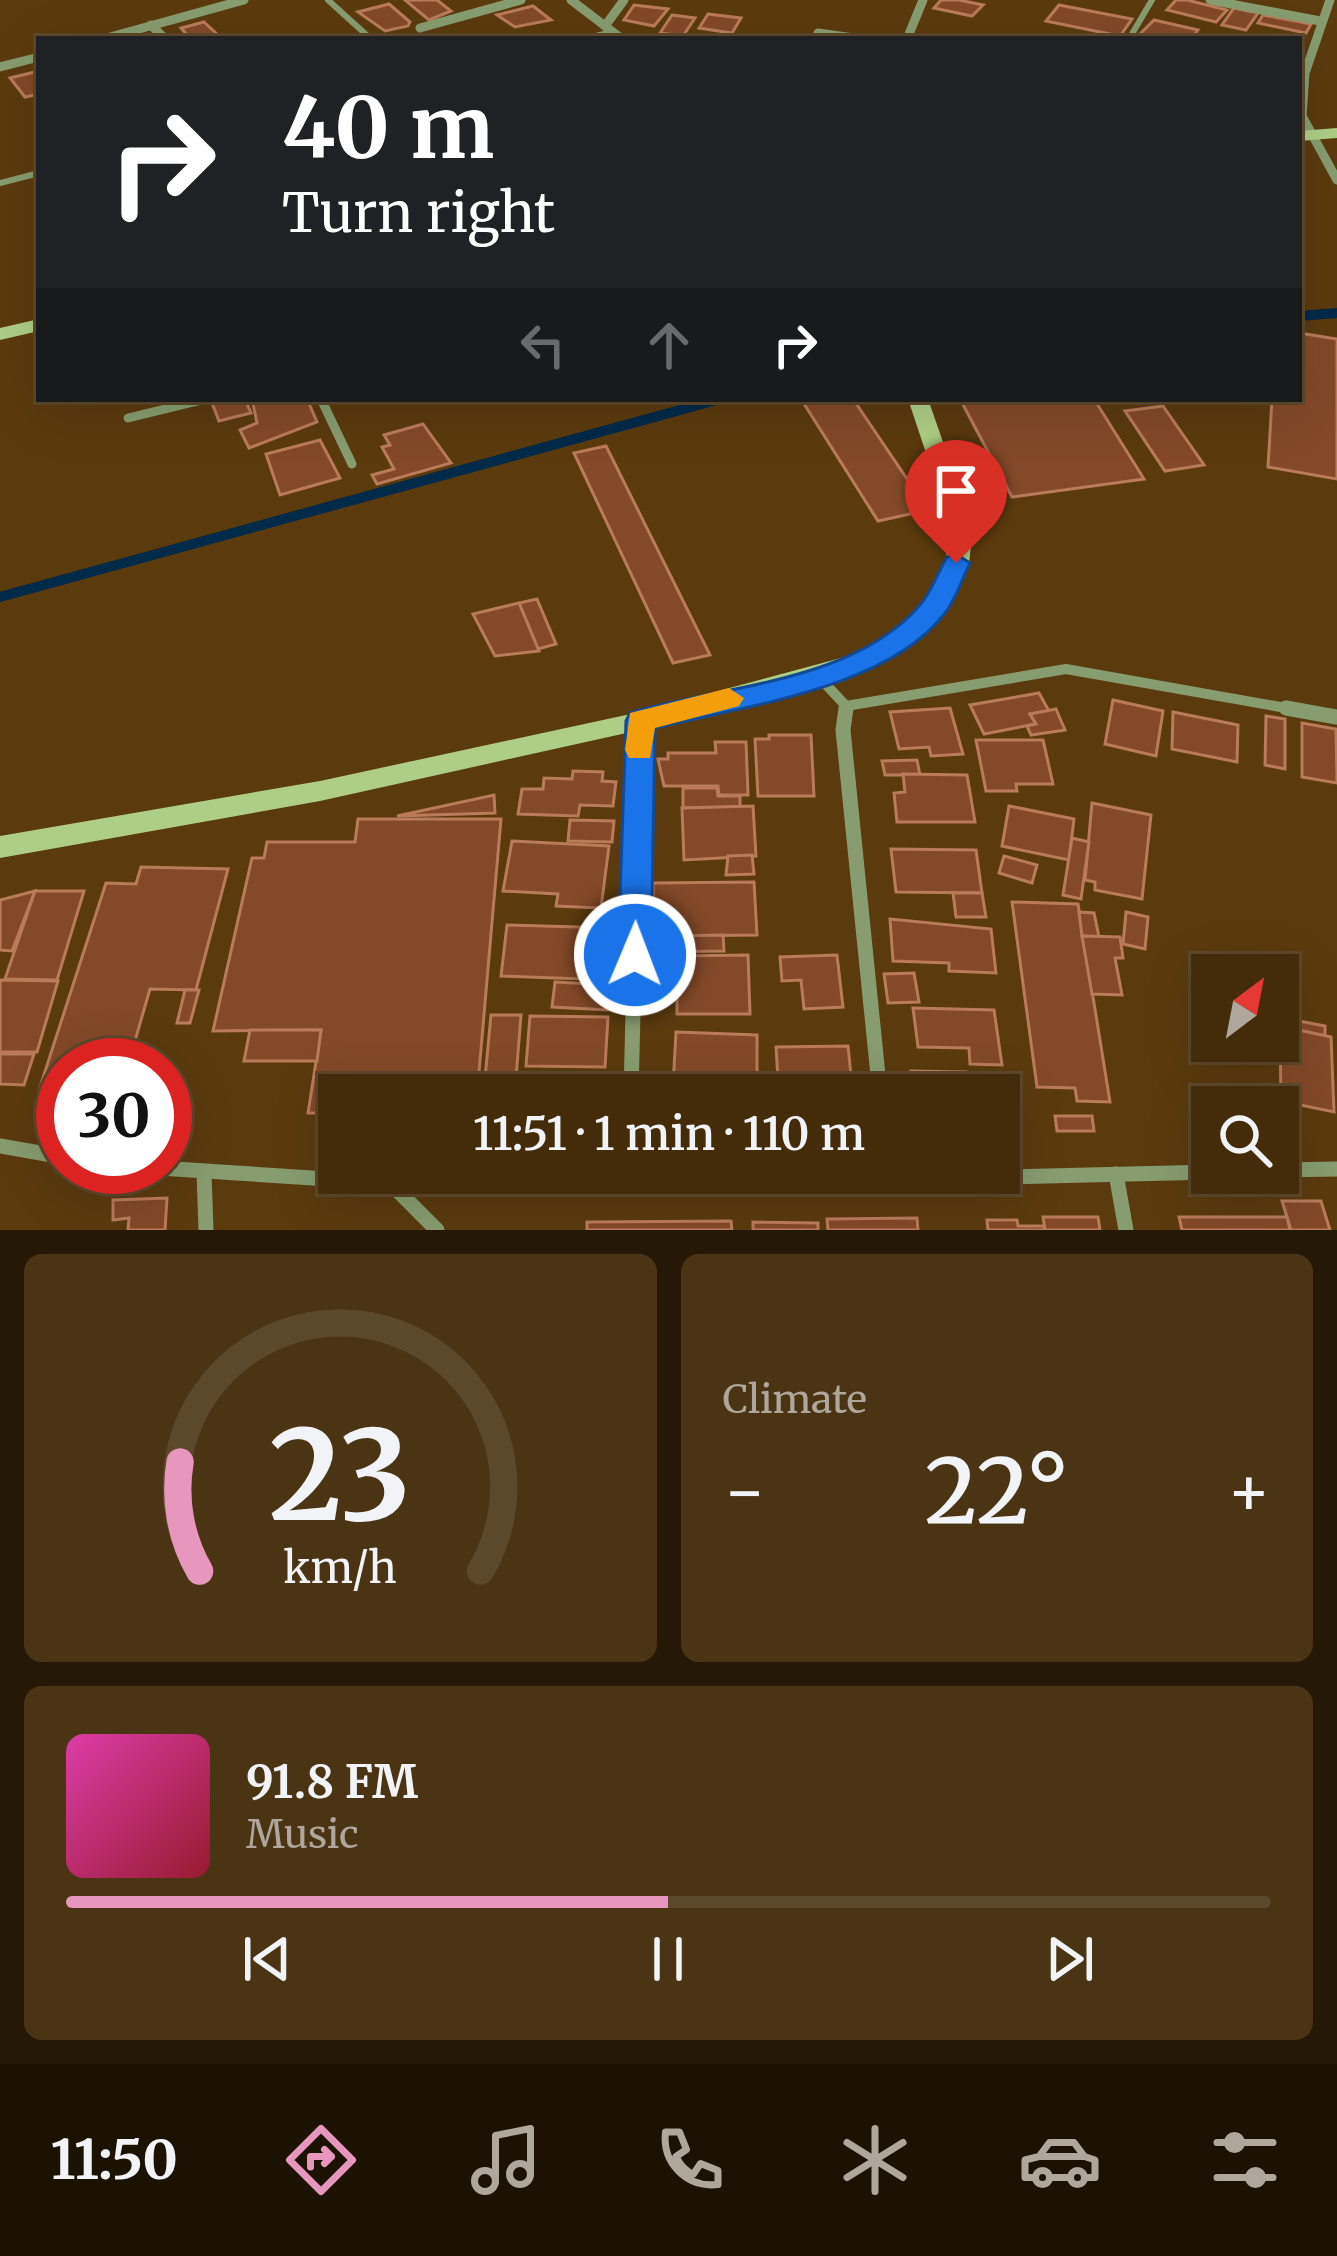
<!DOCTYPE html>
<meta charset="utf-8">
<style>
:root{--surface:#442c0a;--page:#4b3413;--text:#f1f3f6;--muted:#afa79c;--line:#5c482b;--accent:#e797bd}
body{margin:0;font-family:Merriweather,serif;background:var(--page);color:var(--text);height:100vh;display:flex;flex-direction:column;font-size:45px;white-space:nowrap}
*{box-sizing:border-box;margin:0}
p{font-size:39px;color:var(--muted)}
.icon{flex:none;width:66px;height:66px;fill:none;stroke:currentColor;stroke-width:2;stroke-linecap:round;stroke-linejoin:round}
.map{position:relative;height:1230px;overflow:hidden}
.drawer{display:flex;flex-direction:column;gap:24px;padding:24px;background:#251806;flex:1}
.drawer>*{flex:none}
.guide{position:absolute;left:36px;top:36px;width:1266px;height:366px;border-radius:0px;box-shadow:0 12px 48px #0002,0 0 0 3px var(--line);background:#202124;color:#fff;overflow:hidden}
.needle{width:78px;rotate:32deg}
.controls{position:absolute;left:1191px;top:954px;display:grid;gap:24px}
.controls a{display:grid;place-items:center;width:108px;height:108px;border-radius:0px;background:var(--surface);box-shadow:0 12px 48px #0002,0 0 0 3px var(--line);font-size:60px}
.speed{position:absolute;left:36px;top:1038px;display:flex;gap:24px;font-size:60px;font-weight:700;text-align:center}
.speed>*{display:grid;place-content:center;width:156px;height:156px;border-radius:50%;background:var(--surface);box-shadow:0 12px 48px #0002,0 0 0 3px var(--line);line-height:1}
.speed .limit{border:18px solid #d22;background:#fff;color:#111}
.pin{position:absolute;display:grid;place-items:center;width:102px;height:102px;color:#fff;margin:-123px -51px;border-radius:50% 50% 50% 0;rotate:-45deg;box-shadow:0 0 12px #0007}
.pin .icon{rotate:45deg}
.me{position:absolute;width:132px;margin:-66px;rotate:1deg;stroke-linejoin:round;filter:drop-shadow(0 0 9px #0008)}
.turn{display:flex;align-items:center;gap:42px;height:252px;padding:0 48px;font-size:54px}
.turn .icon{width:156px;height:156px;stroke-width:2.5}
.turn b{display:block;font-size:84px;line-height:102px}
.lanes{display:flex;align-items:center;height:114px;padding:0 48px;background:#0003;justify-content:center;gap:60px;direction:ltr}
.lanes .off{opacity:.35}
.big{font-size:90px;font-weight:600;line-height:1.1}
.drawer .widget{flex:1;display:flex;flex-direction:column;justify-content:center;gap:18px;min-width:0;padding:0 42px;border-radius:18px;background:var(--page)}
.drawer .dial{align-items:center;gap:0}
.dial svg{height:312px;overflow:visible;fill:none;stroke:var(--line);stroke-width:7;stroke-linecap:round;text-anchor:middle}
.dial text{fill:var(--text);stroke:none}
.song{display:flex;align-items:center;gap:36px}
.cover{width:144px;height:144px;border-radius:18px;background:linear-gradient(135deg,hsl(320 70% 55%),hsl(350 70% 35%))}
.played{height:12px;border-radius:6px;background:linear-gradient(90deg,var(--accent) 50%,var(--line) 50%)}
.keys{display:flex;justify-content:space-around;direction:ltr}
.heat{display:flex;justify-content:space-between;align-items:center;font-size:66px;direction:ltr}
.drawer .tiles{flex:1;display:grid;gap:24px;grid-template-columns:1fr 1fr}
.widget:last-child{grid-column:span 2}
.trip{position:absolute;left:318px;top:1074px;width:702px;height:120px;border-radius:0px;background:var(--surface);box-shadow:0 12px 48px #0002,0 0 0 3px var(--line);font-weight:600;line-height:120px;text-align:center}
.tab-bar{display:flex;height:192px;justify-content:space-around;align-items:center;background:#1b1204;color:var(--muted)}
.tab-bar .icon{width:84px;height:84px}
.tab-bar .current{color:var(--accent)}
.tab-bar b{font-size:54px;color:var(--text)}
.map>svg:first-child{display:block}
</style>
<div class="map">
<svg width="1337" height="1230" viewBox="0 0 1337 1230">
<rect width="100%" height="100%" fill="#5b3a0e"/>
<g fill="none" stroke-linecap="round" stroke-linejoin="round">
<g stroke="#022a49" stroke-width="10">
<polyline points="1299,316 1337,313"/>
<polyline points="0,597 720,399"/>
</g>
</g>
<g fill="#834928" stroke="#ba7b5a" stroke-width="3">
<polygon points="405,0 437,0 451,11 429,20"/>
<polygon points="941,0 959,0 983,5 972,16 934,8"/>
<polygon points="1176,0 1187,0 1227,10 1216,22 1167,10"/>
<polygon points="389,4 410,22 408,26 385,31 358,12"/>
<polygon points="634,5 668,9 654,26 624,20"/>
<polygon points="1059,5 1132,19 1120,36 1046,21"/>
<polygon points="533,6 551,20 515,27 497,15"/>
<polygon points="1234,8 1258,13 1246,30 1222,25"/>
<polygon points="708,14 741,18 732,33 699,28"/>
<polygon points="672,15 695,18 683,36 660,33"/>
<polygon points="1263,15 1311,24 1306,33 1258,23"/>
<polygon points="1154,20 1198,30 1191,39 1140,34"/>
<polygon points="204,22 217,34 191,39 181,28"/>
<polygon points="39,71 39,94 25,97 10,78"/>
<polygon points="1299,333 1337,339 1337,479 1268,467 1272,399 1299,399"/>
<polygon points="230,399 245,399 251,413 219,421 212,403"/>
<polygon points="252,399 307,399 317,422 249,448 240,430 257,423"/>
<polygon points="801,399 853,399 928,510 878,521"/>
<polygon points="960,399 1094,399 1144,479 1012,497"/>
<polygon points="1163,406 1204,465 1165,471 1125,411"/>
<polygon points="423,424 451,463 377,484 372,475 394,469 382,447 390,445 384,435"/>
<polygon points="320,440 340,478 280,495 266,454"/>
<polygon points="606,446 710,655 673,663 574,453"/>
<polygon points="537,599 556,644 538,649 519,603"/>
<polygon points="519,603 539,651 495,656 473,614"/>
<polygon points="1039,693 1049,711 1030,714 1036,724 984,734 970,705"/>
<polygon points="1113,700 1163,711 1156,756 1105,744"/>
<polygon points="950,708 963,754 931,756 929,747 899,749 890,712"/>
<polygon points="1056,709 1065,730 1031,735 1027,726 1036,724 1030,714"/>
<polygon points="1173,712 1238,725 1237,762 1172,749"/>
<polygon points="1266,716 1285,719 1285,769 1265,765"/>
<polygon points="1302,723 1336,729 1337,783 1302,777"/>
<polygon points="769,735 811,735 814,796 758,796 755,739 769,739"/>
<polygon points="976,740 1043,740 1053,784 1016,784 1017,791 986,791"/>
<polygon points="715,742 746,742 748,795 719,795 718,786 664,786 658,759 668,759 668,753 716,753"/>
<polygon points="917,760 920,775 885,775 882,761"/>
<polygon points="573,771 603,772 602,781 616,782 613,806 580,805 578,816 518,814 522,789 543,789 544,778 572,779"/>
<polygon points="903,774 967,775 975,822 897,822 894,793 905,792"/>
<polygon points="683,788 717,788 718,796 740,796 740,807 683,808"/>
<polygon points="494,795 495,813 397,816"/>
<polygon points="1092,803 1151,815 1142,899 1095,890 1095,882 1085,880"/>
<polygon points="753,806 756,856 684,860 682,808"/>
<polygon points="1009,806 1074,819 1069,860 1002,846"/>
<polygon points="358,819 501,819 477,1095 339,1095 339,1113 308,1113 321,1030 213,1031 252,858 264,858 267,842 355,842"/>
<polygon points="570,820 614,821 612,842 568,841"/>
<polygon points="1072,838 1089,842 1081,899 1063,895"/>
<polygon points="512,841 609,846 601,908 556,906 558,894 503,891"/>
<polygon points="891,849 976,850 982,893 896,892"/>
<polygon points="752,855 754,874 726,875 728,856"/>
<polygon points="1004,856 1037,865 1032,883 999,873"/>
<polygon points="141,867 228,869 196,990 150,989 128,1065 63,1065 63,1090 39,1090 106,883 136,884"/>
<polygon points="754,882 757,935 671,936 670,922 654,923 653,883"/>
<polygon points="35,891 12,951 0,950 0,900"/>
<polygon points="35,891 84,891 57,980 5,979"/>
<polygon points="953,893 982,893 986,917 956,917"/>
<polygon points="1012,902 1078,904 1110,1102 1077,1101 1075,1088 1037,1087"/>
<polygon points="1079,912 1094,913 1099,937 1082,936"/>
<polygon points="1126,912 1148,917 1145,949 1123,944"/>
<polygon points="890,919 991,929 996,973 949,971 949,963 893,961"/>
<polygon points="670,922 671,936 723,935 724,951 653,952 654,923"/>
<polygon points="507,925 613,928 609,980 501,976"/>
<polygon points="1082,936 1120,937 1123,958 1115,958 1122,995 1092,994"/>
<polygon points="748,955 750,1014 677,1014 677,956"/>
<polygon points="837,955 843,1007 804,1009 801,980 782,981 780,957"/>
<polygon points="914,973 919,1002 888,1003 884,974"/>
<polygon points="0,980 58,981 37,1052 0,1052"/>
<polygon points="555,982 611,985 608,1010 552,1007"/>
<polygon points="185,990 199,990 190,1023 177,1023"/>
<polygon points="913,1008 994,1010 1002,1065 970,1064 969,1048 918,1047"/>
<polygon points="491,1015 521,1015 516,1078 485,1078"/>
<polygon points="530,1016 608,1017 605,1067 526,1066"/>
<polygon points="1278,1017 1325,1026 1325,1036 1278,1026"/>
<polygon points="1280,1026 1331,1037 1334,1112 1281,1101"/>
<polygon points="250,1030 321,1030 317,1061 244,1061"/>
<polygon points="676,1032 757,1035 757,1089 673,1086"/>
<polygon points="848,1046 853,1095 779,1095 776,1047"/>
<polygon points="0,1054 34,1054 24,1085 0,1084"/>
<polygon points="911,1071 966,1072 966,1081 1007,1082 1010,1103 999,1103 999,1095 913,1095"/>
<polygon points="1055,1116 1092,1116 1094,1131 1057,1131"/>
<polygon points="167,1198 165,1230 128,1230 129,1218 113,1220 113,1200"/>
<polygon points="1282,1201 1321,1201 1330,1230 1291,1230"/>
<polygon points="1043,1217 1098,1217 1100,1230 1045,1230"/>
<polygon points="1179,1217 1287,1217 1290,1230 1182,1230"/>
<polygon points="917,1218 918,1230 828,1230 827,1219"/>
<polygon points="987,1220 1017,1220 1018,1226 1044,1226 1045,1230 988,1230"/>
<polygon points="731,1221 732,1230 587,1230 587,1222"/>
<polygon points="753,1222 818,1223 818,1230 753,1230"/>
</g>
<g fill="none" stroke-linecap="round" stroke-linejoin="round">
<g stroke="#879c6f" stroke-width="6">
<polyline points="328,0 371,39"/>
<polyline points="584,39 612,32"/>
<polyline points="1129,39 1152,0"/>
<polyline points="0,183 39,173"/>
</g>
<g stroke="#879c6f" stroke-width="9">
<polyline points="321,399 352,464"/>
<polyline points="128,418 206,399"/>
</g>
<g stroke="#879c6f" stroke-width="9">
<polyline points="571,0 622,39"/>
<polyline points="1210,0 1320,21"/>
<polyline points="1330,0 1305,73 1302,116 1337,180"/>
<polyline points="151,25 165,39"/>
<polyline points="605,26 624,0"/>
<polyline points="420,28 521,0"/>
<polyline points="818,33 861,39"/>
<polyline points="103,39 244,0"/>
<polyline points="907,39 923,0"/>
<polyline points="0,67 39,57"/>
</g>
<g stroke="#879c6f" stroke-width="10">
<polyline points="818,676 846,706"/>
<polyline points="846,706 1066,669 1303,711"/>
<polyline points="845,711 846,706"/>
</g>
<g stroke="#879c6f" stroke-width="15">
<polyline points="846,708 843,730 880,1095"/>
<polyline points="1286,708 1337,717"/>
<polyline points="631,1095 640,721"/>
<polyline points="0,1146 63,1157"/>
<polyline points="144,1167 390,1183 889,1180 1212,1172"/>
<polyline points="1278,1170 1337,1169"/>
<polyline points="204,1173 206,1230"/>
<polyline points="1116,1174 1126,1230"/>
<polyline points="390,1183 437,1230"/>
</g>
<g fill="#aece86" fill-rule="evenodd">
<polygon points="1337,128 1337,138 1299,141 1299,131"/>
<polygon points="39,319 39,331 0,340 0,328"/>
<polygon points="908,399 928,399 973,528 969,563 943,613 914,642 870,667 818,685 640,730 320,801 0,858 0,836 320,781 640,712 852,655 896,630 926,602 945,563 951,528"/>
</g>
</g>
<path fill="#1a73e8" stroke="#114b97" stroke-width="3" d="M956 554 970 563C962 579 956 599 945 613 888 689 742 706 655 728L651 955 646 964 635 968 623 964 618 955 626 721 630 713C723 685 853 683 920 605 932 591 938 572 947 557Z"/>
<polygon fill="#f59e0b" points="729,688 744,698 739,706 655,728 650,758 629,758 625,750 630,713"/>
</svg>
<div class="controls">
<a><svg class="needle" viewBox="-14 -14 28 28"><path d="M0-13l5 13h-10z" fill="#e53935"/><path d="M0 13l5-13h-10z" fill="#afa79c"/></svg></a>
<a><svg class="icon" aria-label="search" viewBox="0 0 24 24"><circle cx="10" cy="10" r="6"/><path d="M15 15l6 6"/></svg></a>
</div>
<div class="speed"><div class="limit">30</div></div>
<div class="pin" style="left:956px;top:563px;background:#d93025"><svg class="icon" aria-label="arrive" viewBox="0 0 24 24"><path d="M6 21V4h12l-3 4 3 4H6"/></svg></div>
<svg class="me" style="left:635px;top:955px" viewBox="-20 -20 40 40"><circle r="17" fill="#1a73e8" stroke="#fff" stroke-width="3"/><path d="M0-11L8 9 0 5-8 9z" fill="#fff"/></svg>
<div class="trip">11:51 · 1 min · 110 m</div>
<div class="guide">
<div class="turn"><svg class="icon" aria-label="right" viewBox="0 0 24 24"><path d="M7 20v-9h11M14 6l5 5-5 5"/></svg><div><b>40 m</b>Turn right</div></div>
<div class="lanes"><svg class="icon off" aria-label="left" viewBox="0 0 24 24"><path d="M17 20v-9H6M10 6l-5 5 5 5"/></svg><svg class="icon off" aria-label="ahead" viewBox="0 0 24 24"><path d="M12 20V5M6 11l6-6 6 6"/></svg><svg class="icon" aria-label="right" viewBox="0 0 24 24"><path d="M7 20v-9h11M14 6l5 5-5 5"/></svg></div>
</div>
</div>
<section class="drawer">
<div class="tiles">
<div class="widget dial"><svg viewBox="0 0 100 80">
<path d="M14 69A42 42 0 1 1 86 69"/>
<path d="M14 69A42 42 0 0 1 9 41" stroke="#e797bd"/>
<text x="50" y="56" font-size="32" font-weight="700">23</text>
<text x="50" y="72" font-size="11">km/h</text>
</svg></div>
<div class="widget"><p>Climate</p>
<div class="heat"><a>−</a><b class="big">22°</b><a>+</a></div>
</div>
<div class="widget">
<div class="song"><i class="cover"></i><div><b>91.8 FM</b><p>Music</p></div></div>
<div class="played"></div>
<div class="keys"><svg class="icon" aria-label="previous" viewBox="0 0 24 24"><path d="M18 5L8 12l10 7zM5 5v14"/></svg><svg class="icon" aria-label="pause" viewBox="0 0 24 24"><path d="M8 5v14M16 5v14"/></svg><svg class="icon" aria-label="next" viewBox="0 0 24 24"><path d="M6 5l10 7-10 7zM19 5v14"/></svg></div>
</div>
</div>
</section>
<nav class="tab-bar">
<b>11:50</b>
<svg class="icon current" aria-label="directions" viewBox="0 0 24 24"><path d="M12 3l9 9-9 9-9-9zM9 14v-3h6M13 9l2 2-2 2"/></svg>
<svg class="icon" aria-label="music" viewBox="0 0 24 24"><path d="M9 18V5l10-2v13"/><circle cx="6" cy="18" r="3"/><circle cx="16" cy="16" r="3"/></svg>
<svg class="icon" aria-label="phone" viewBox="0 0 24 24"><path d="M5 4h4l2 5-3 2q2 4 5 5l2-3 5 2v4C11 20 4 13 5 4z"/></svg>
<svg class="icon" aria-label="climate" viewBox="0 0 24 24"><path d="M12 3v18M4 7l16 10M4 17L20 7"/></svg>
<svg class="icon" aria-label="car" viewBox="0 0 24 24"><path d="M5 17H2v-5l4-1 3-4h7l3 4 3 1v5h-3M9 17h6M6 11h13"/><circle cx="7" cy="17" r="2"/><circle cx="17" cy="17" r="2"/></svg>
<svg class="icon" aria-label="filters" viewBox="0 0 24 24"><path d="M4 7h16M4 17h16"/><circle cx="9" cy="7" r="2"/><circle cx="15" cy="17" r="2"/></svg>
</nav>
